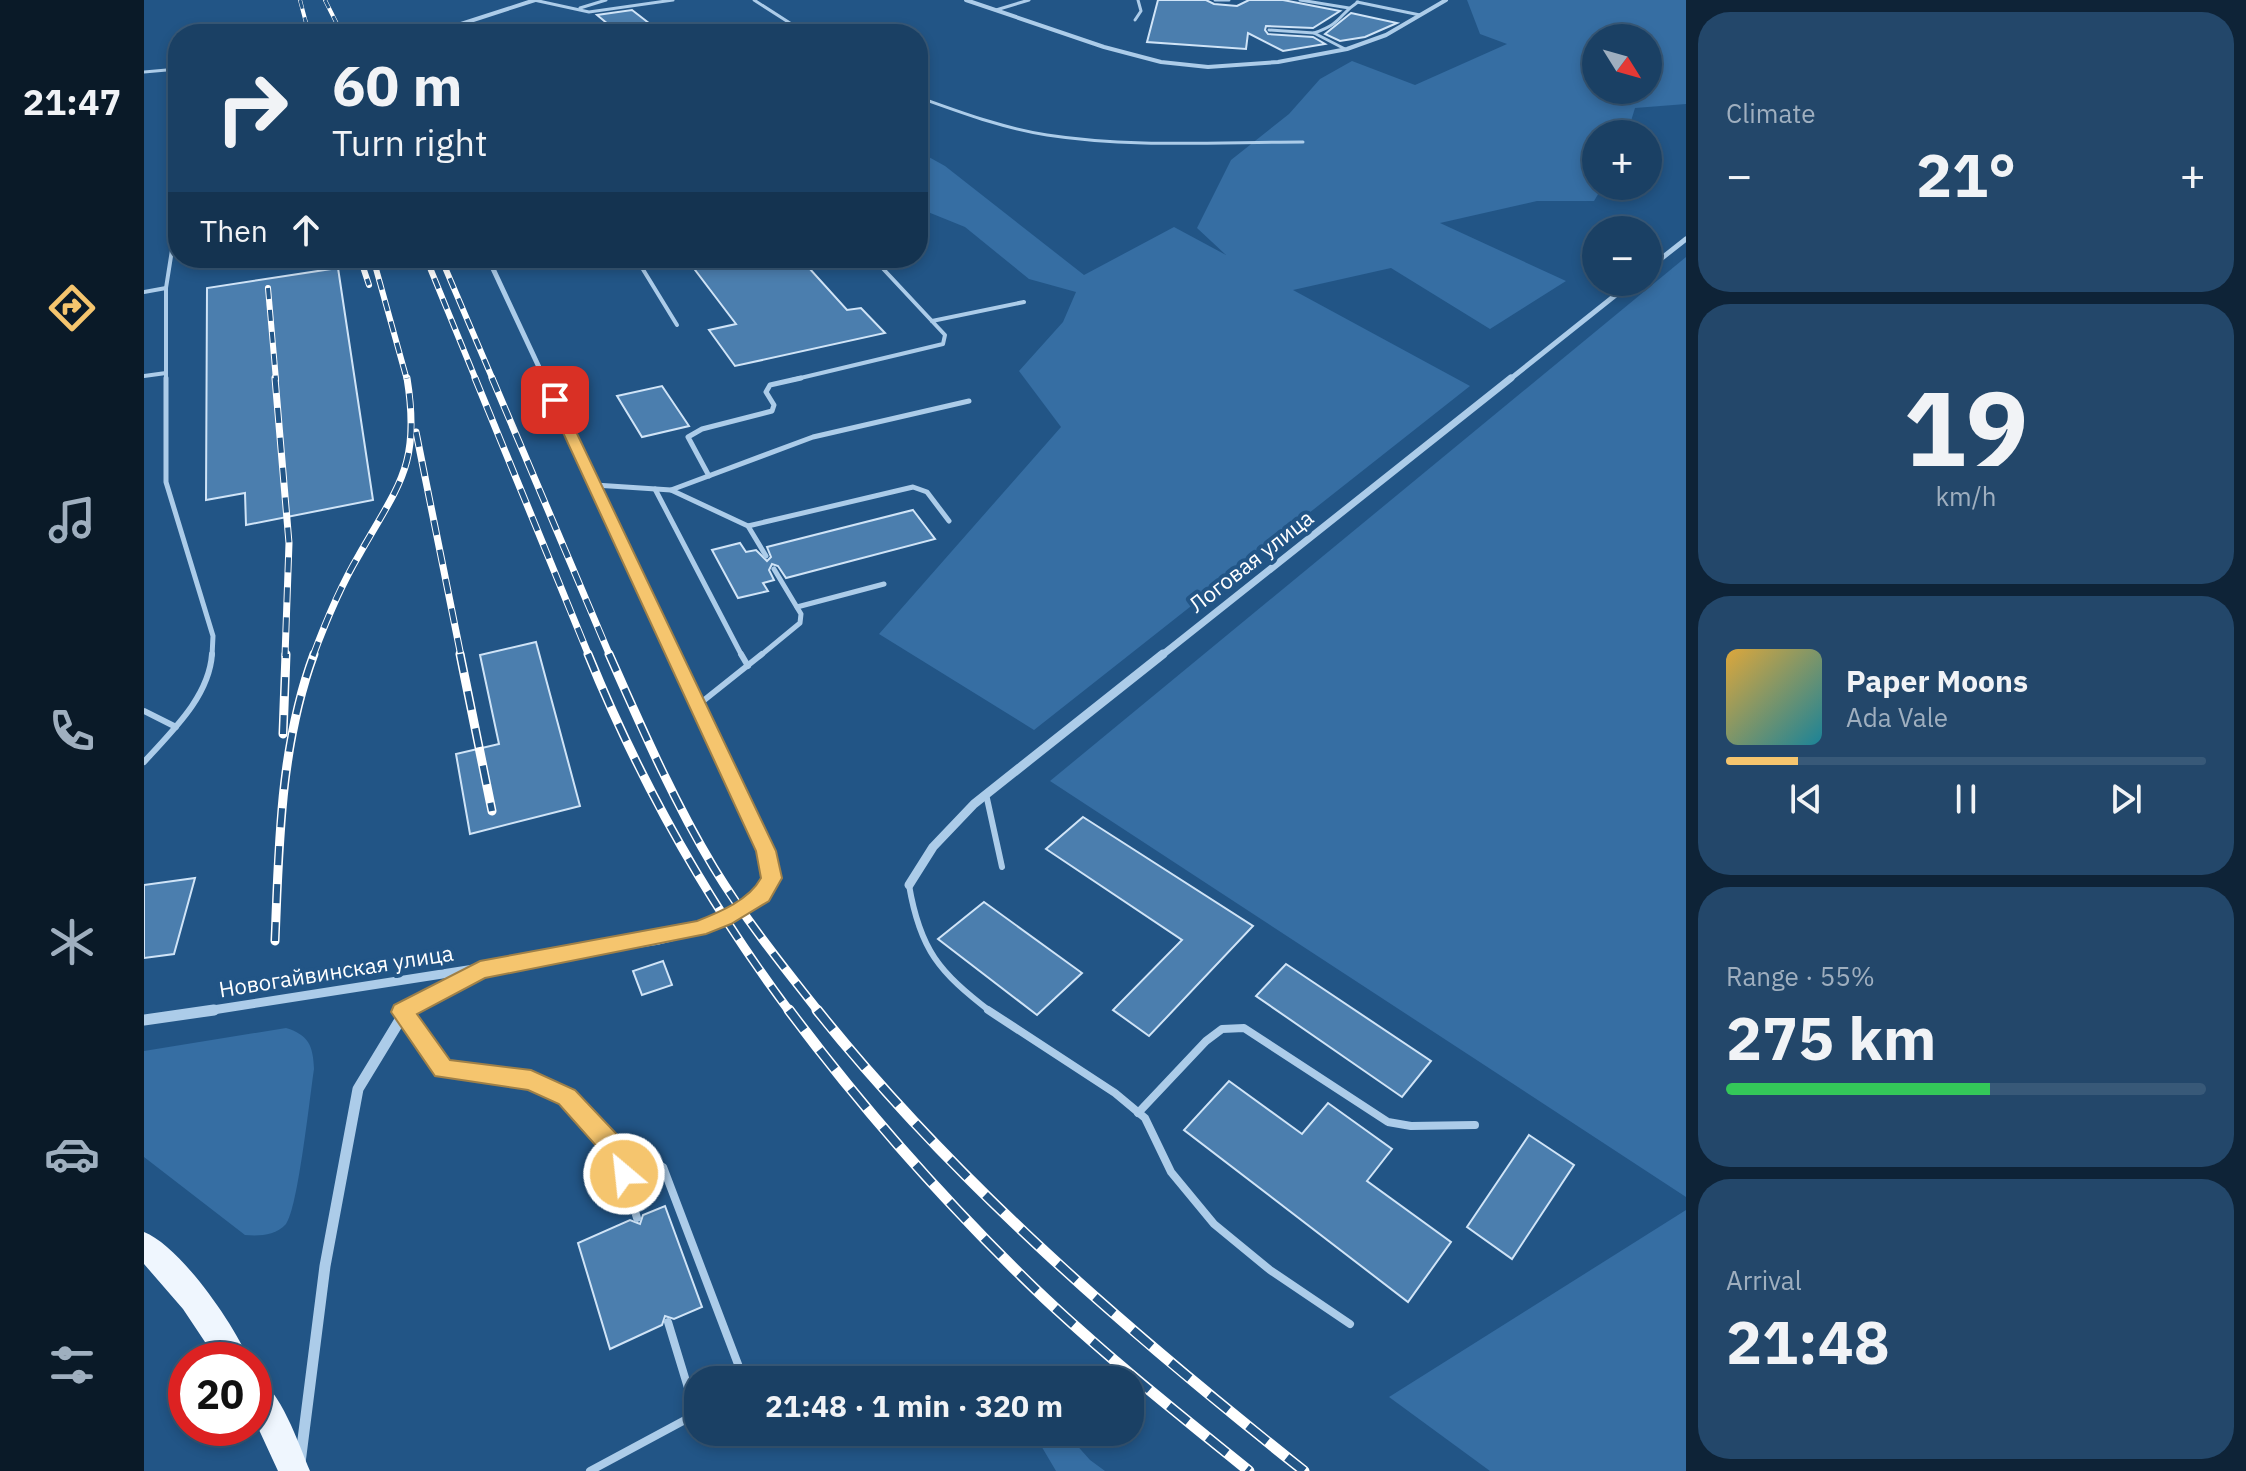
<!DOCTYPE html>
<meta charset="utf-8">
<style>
:root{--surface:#1a4064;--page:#23476a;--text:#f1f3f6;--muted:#9fafbf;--line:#385978;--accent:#f5c56e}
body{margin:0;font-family:"IBM Plex Sans",sans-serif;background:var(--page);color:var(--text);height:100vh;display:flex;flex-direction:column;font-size:30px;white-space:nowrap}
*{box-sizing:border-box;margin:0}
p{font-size:26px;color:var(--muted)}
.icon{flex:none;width:44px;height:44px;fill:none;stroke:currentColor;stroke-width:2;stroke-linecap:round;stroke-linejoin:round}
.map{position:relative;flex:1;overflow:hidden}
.side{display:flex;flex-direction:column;gap:12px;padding:12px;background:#0e2337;width:560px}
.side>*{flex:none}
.banner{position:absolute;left:24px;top:24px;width:760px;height:244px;border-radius:32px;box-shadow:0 4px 12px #0003,0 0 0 2px var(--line);background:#1a4064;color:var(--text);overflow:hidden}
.needle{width:52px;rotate:127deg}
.buttons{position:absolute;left:1438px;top:24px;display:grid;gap:16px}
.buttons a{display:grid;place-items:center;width:80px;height:80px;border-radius:50%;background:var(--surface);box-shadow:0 4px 12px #0003,0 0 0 2px var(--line);font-size:40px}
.speed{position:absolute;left:24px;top:1342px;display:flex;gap:16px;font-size:40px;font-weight:700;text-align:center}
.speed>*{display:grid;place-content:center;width:104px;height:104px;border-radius:50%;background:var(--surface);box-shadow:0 4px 12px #0003,0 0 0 2px var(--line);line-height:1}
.speed .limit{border:12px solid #d22;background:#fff;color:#111}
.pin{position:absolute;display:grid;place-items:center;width:68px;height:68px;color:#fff;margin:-34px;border-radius:16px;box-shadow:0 4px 12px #0006}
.me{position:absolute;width:88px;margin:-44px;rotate:332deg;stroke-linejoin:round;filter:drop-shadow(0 0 6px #0008)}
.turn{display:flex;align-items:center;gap:28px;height:168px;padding:0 32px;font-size:36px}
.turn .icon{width:104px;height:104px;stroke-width:2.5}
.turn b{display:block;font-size:56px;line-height:68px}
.then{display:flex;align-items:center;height:76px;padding:0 32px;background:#0003;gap:16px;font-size:30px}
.big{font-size:60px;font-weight:700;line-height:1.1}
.side .card{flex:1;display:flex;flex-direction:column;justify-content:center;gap:12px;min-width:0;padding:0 28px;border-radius:32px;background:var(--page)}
.side .dial{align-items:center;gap:0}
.dial b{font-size:104px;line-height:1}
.song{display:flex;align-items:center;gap:24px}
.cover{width:96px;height:96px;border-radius:12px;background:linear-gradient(135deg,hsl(40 70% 55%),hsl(190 70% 35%))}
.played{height:8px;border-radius:4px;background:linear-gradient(90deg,var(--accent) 15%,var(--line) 15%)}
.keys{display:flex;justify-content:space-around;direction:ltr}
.heat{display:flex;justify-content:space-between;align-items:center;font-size:44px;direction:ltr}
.charge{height:12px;border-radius:6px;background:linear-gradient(90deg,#34c759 55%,var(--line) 0)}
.trip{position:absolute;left:540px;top:1366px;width:460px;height:80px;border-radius:32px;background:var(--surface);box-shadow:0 4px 12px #0003,0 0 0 2px var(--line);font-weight:700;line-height:80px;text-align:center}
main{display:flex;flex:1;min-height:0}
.tab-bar{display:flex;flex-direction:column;width:144px;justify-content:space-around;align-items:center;background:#0a1a28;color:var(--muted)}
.tab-bar .icon{width:56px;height:56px}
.tab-bar .selected{color:var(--accent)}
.tab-bar b{font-size:36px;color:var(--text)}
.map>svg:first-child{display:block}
</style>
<main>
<nav class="tab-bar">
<b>21:47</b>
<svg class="icon selected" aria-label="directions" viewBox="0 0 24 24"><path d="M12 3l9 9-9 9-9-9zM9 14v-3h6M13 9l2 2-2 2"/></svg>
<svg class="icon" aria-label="music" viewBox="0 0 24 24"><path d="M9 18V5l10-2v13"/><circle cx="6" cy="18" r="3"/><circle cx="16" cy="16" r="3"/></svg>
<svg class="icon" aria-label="phone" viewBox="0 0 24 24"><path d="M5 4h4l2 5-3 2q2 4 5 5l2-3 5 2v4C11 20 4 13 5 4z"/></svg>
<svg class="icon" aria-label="climate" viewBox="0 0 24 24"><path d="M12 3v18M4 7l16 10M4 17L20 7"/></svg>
<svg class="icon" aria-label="car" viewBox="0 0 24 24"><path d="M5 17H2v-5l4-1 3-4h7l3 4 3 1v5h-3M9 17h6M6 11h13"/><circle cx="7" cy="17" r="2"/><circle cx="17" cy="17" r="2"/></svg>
<svg class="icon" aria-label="filters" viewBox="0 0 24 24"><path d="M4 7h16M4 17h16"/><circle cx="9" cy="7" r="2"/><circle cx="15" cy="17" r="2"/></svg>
</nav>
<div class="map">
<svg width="1542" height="1471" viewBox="0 0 1542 1471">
<rect width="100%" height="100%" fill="#225586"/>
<g fill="#366ea3" fill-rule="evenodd">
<path d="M1323 0H1542V104L1491 108 1483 134H1452V186H1459L1450 201H1393L1296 223 1422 281 1346 329 1247 268 1149 290 1326 386 890 730 735 634 917 427 875 371 919 322 932 292 885 279 821 227 774 208V151L801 166 940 275 1030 227 1082 255 1053 228 1087 160 1145 114 1176 79 1208 61 1271 85 1363 44 1336 34ZM1452 38H1504V90H1452Z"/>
<polygon points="1542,257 1542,1197 906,781"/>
<path d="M142 1028C165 1035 169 1046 170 1069 166 1095 154 1209 142 1224 131 1236 115 1236 101 1235L0 1157V1051Z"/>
<polygon points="1542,1210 1542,1471 1346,1471 1245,1397"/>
<polygon points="889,1432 921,1432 946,1460 961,1471 912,1471"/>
</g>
<g fill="#4b7eae" stroke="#d0e4f7" stroke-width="2">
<polygon points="1014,0 1062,0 1070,4 1093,6 1105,0 1139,0 1196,11 1169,28 1122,26 1121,30 1124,34 1169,37 1181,44 1139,51 1104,33 1102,49 1003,42"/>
<polygon points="488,10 519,34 476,34 453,15"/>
<polygon points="1207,13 1253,23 1221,37 1196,41 1181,34"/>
<polygon points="542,258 656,258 703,310 717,308 741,333 591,366 565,330 592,324"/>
<polygon points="194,268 229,500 102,525 101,493 62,500 63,288"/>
<polygon points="518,386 545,426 498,437 473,396"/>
<polygon points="769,510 791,539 642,578 634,566 628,564 625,570 630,580 619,583 624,591 594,598 568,550 596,543 602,552 612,550 623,561 627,557 623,547"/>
<polygon points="392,642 436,806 326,834 312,754 355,744 336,655"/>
<polygon points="939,817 1109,926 1005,1036 969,1010 1038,940 902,849"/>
<polygon points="51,878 30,954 0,958 0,885"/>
<polygon points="840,902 938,973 893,1015 794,939"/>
<polygon points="519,961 528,985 498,995 489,971"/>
<polygon points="1142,964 1287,1061 1258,1097 1112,996"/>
<polygon points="1085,1081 1158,1134 1184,1103 1248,1149 1223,1181 1307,1242 1264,1302 1040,1130"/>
<polygon points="1385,1135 1430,1165 1368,1259 1323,1227"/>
<polygon points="521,1206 558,1307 530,1319 521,1316 518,1325 466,1349 434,1243 486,1220 496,1224 499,1215"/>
</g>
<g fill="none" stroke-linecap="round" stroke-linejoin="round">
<g stroke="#accce9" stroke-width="3">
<polyline points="390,0 445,12 529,0"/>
<polyline points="610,0 663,34"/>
<polyline points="1071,0 1085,0"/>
<polyline points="1156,0 1205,8"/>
<polyline points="1213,2 1276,15"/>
<polyline points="436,8 462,0"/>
<polyline points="852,10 885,0"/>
<polyline points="991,20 997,11 994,0"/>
<polyline points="1125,30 1170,33"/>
<polyline points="381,34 398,29 410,34"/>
<path d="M1201 49 1170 33C1199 23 1194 15 1214 2"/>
<polyline points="0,72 34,69 34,73"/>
<path d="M774 97C816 112 858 128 903 135 987 148 1074 142 1159 142"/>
</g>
<g stroke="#accce9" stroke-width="4">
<polyline points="492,258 533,325"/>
<polyline points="0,292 22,288"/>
<polyline points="788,321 880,302"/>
<polyline points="0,376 22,373"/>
<polyline points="22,380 22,288 34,212"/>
<polyline points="648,380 799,344 801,335 729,258"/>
</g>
<g stroke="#accce9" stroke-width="5">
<polyline points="22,378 22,482 69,636 68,656"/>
<polyline points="565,476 544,437 558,429 628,411 630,405 622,392 626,385 657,378"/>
<polyline points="451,485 527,490 604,526 622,556"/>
<polyline points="511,489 598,656"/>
<polyline points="527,490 669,437 825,401"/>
<polyline points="604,526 769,487 783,492 805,521"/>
<polyline points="653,607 740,584"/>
<polyline points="616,656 656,623 657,614 630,569"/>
</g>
<g stroke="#accce9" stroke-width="6">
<polyline points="597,654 604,666"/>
<polyline points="554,705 618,654"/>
<polyline points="0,711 32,727"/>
<path d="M0 762C28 731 65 697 68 654"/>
<polyline points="842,794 858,867"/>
<path d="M765 885C776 950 795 972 847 1012"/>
</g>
<g stroke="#accce9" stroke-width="8">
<polyline points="844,1010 971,1093 1001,1118 1027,1172 1070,1224 1126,1270 1206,1324"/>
<polyline points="259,1012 299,1069 387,1080 423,1097 473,1152 519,1167 600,1380"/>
<polyline points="994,1113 1062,1041 1078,1029 1100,1028 1244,1122 1267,1126 1331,1125"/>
<polyline points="473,1152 493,1218"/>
<polyline points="524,1322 552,1414"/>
<polyline points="446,1471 554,1413"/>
</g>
<g stroke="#accce9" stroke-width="4">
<polyline points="822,0 960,47 1017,62 1064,67 1134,62 1203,49 1242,35 1302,0"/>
<polyline points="286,34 391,0"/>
</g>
<g stroke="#accce9" stroke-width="5">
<polyline points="344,258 401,380"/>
<polyline points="1504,269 1542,239"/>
<polyline points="1365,380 1488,282"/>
</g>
<g stroke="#accce9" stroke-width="7">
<polyline points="400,378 530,656"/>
<polyline points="1017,656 1367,378"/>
</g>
<g stroke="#accce9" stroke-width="9">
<polyline points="765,885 789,847 830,804 1019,654"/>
<path d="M56 1012 515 940C548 932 614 915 627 880L622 851 529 654"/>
<polyline points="258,1012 328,974"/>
</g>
<g stroke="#accce9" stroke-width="11">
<polyline points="0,1020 70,1010"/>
<polyline points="155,1471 181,1266 214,1089 262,1010"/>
</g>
<g fill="#eff6fe" fill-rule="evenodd">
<path d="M0 1232C36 1246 90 1324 105 1360H73L39 1309 0 1264Z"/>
<path d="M110 1376C136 1387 155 1445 166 1471H134L110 1419Z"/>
</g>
<g stroke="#fff" stroke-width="4">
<g id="rail-far4">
<polyline points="156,0 165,34"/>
<polyline points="181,0 198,34"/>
</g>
</g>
<g stroke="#fff" stroke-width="6">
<g id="rail-far3">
<polyline points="216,258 225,285"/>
<polyline points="229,258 263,380"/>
<polyline points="282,258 332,380"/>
<polyline points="297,258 349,380"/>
<polyline points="124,288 132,380"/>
</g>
</g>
<g stroke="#fff" stroke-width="7">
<g id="rail-far2">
<polyline points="131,378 145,543 141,656"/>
<polyline points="331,378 445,656"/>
<polyline points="348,378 466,656"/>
<polyline points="272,432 317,656"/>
<path d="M169 656C182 621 196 587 215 555 255 484 277 465 263 378"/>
</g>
</g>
<g stroke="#fff" stroke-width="9">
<g id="rail-far1">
<polyline points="316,654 348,811"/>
<path d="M444 654C496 782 563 901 646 1012"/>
<path d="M465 654C497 726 529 800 570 868 601 919 638 965 675 1012"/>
<polyline points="139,734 142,654"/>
<path d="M131 941C135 844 136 746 170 654"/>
</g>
</g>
<g stroke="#fff" stroke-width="11">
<g id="rail">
<path d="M645 1010C719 1109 802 1203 891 1289 959 1354 1032 1412 1105 1471"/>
<path d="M673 1010C813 1185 985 1332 1160 1471"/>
</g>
</g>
<use href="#rail-far4" stroke="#225586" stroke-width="3" stroke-dasharray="9" stroke-linecap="butt"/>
<use href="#rail-far3" stroke="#225586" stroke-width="4" stroke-dasharray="11" stroke-linecap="butt"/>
<use href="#rail-far2" stroke="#225586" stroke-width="5" stroke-dasharray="15" stroke-linecap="butt"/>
<use href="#rail-far1" stroke="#225586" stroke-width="6" stroke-dasharray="19" stroke-linecap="butt"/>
<use href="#rail" stroke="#225586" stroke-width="8" stroke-dasharray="25" stroke-linecap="butt"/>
</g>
<path fill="#f5c56e" stroke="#9f8048" stroke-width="2" d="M411 396 417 400 632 851 638 878 625 901 587 924 562 934 341 978 273 1014 306 1060 387 1070 431 1090 482 1144 492 1174 488 1182 480 1185 471 1182 463 1158 415 1104 384 1090 291 1076 247 1012 250 1005 336 961 553 921C576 912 605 900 617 878L612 851 404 400Z"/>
<g text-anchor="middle" stroke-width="8" stroke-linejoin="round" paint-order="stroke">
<g font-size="22" fill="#fff" stroke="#225586">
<text transform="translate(1107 561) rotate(-38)" y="8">Логовая улица</text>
<text transform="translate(192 971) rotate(-9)" y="8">Новогайвинская улица</text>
</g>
</g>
</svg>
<div class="buttons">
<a><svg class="needle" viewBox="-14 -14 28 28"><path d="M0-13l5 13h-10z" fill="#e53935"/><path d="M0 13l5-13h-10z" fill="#9fafbf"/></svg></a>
<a>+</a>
<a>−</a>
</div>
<div class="speed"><div class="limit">20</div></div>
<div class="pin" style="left:411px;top:400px;background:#d93025"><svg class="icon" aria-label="arrive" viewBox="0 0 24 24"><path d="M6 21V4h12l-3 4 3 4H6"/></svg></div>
<svg class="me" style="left:480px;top:1174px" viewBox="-20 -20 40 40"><circle r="17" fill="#f5c56e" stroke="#fff" stroke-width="3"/><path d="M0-11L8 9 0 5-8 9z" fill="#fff"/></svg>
<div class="trip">21:48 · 1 min · 320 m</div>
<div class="banner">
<div class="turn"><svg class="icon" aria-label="right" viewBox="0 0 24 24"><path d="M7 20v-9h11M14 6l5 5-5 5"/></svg><div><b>60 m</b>Turn right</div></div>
<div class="then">Then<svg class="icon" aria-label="ahead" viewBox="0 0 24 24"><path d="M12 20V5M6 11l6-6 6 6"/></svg></div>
</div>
</div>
<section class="side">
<div class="card"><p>Climate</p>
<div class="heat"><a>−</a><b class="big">21°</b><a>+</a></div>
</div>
<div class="card dial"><b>19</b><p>km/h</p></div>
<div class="card">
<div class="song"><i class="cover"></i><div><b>Paper Moons</b><p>Ada Vale</p></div></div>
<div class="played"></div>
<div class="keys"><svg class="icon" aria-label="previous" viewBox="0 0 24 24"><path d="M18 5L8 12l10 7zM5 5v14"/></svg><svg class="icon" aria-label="pause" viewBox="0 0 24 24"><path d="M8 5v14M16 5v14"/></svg><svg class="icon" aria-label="next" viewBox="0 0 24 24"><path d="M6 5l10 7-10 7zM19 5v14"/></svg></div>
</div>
<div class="card"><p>Range · 55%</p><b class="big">275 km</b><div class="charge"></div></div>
<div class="card"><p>Arrival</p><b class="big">21:48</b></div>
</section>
</main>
